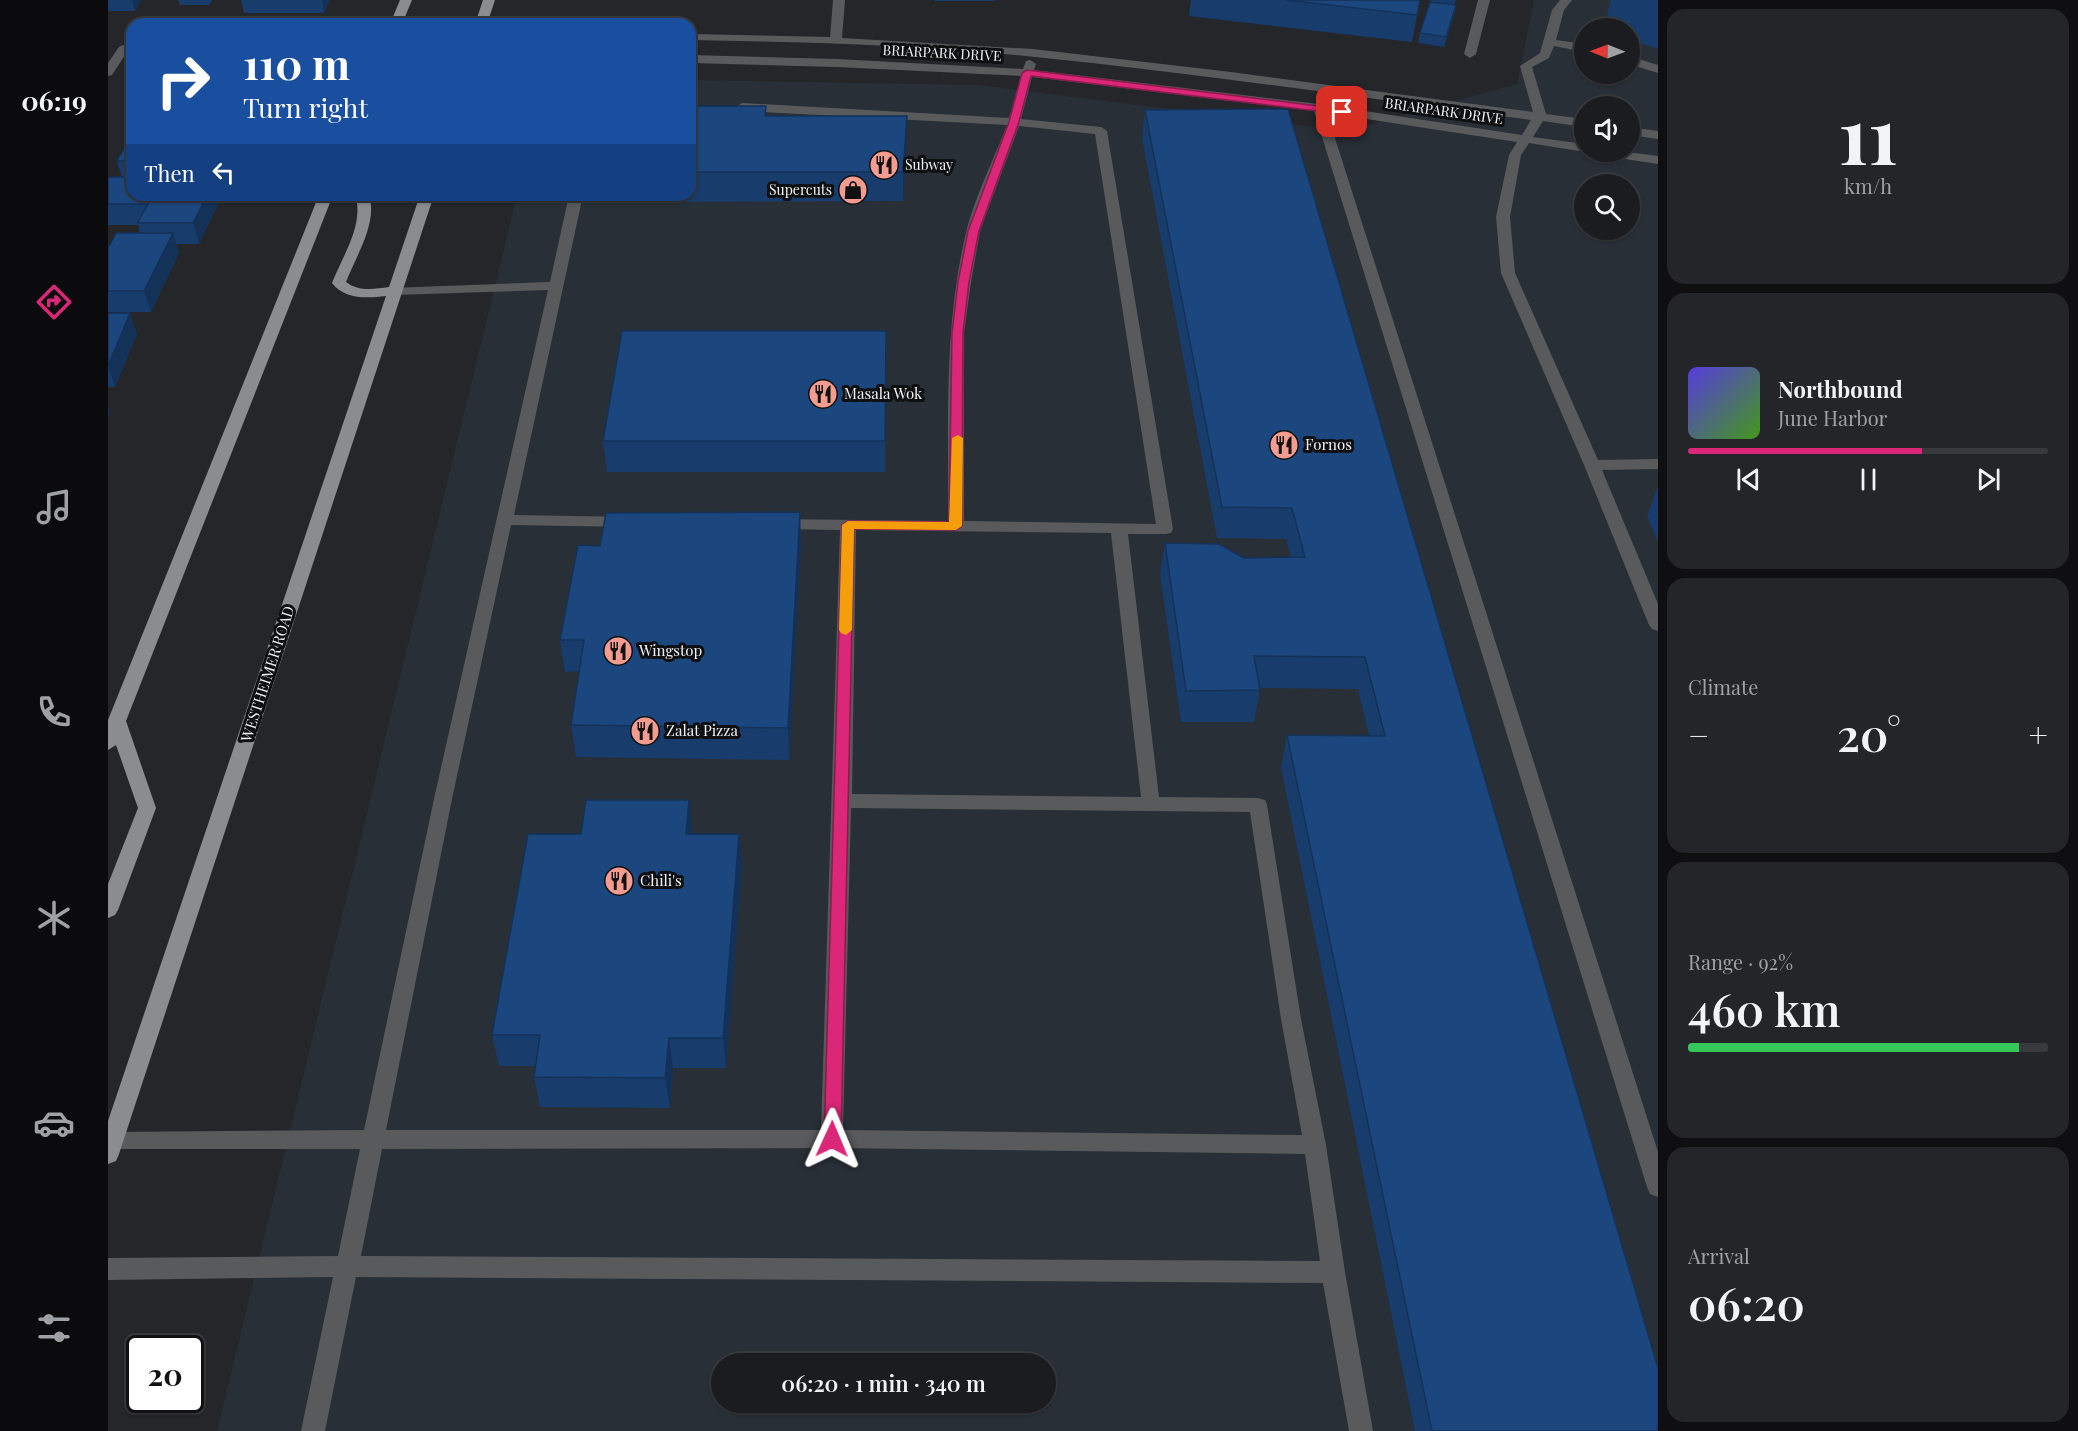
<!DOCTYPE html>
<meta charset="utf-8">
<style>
:root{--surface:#1b1c20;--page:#242529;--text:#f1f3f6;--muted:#a0a1a5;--line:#393a3e;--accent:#db2777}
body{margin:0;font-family:"Playfair Display",serif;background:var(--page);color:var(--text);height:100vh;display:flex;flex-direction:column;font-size:22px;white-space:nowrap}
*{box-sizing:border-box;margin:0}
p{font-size:20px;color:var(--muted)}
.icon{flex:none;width:33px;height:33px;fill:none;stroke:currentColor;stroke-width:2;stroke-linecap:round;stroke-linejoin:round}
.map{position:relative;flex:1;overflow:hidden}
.drawer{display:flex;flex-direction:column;gap:9px;padding:9px;background:#0f0f12;width:420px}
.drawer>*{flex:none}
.hud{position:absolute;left:18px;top:18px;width:570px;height:183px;border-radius:18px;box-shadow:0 2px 4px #0004,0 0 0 2px var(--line);background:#1a4fa0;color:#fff;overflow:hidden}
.needle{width:39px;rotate:271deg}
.buttons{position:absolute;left:1466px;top:18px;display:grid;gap:12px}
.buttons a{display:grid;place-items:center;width:66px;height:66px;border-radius:50%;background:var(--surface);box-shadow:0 2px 4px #0004,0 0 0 2px var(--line);font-size:30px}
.speed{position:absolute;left:18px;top:1335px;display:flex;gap:12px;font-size:30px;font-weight:700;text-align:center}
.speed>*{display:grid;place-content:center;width:78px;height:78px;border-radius:50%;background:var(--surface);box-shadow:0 2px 4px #0004,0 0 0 2px var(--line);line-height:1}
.speed .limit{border:3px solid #111;border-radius:9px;background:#fff;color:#111}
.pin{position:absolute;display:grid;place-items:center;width:51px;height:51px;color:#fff;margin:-26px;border-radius:12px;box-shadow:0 3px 9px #0006}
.me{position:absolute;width:66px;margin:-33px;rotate:1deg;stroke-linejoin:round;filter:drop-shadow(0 0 4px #0008)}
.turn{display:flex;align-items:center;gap:21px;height:126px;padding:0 18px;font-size:27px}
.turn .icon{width:78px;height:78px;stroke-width:2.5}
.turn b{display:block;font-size:42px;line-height:51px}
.then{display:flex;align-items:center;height:57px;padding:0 18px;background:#0003;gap:12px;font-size:22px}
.big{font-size:45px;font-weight:600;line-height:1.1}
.drawer .card{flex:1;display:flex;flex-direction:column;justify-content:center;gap:9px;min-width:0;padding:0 21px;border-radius:18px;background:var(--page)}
.drawer .dial{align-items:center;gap:0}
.dial b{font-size:78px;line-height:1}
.song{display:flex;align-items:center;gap:18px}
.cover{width:72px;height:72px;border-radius:9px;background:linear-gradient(135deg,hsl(250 70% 55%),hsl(100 70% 35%))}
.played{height:6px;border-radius:3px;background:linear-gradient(90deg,var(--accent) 65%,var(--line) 65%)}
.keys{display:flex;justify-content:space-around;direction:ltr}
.heat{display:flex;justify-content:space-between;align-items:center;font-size:33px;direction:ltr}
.charge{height:9px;border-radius:4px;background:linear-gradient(90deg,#34c759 92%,var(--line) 0)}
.trip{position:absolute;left:603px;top:1353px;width:345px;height:60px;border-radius:30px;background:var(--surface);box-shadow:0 2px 4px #0004,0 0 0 2px var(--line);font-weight:600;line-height:60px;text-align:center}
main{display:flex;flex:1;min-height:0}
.tab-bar{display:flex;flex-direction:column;width:108px;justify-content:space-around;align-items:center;background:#0b0b0d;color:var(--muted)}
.tab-bar .icon{width:42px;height:42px}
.tab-bar .on{color:var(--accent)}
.tab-bar b{font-size:27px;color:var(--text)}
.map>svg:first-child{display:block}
</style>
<main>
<nav class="tab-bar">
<b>06:19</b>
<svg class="icon on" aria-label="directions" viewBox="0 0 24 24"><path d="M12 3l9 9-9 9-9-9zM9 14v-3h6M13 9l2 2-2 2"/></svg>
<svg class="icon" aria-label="music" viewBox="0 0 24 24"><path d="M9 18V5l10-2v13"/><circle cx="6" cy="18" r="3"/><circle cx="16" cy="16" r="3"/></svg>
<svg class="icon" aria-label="phone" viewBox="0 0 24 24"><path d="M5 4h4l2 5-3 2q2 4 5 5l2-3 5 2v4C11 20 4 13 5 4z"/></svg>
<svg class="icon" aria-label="climate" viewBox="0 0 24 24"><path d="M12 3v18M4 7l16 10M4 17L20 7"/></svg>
<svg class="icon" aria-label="car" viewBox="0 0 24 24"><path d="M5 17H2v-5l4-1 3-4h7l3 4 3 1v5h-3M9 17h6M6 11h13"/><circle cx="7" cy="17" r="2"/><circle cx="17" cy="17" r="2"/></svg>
<svg class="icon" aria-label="filters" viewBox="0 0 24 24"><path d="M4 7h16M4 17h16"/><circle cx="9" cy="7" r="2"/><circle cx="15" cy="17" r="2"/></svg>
</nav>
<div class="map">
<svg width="1550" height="1431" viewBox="0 0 1550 1431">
<rect width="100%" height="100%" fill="#24262a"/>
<path fill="#292f37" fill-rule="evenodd" d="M1426 0H1550V1431H109L409 195H582V80L871 85 1237 131 1409 84ZM1476 28H1521V74H1476ZM1476 106H1521V152H1476ZM1476 184H1521V230H1476ZM614 1364H938V1402H614Z"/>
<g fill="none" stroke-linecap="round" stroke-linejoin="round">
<g fill="#595a5c" fill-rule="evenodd">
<path d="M725 0H737L734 38 925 49 1123 72 1425 112 1412 66 1432 53 1444 10 1452 0H1464L1456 10 1448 40 1476 44V52L1446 46 1441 58 1424 67 1438 114 1476 119V127L1435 121 1425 137 1476 144 1477 152 1421 143 1413 155 1402 217 1407 273 1490 460 1550 459V469L1494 470 1550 604V631L1544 629 1541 625 1476 465 1393 273 1388 217 1401 155 1409 142 1219 113 1550 1152V1197L1542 1194 1539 1187 1206 111 924 77 913 119 993 127 999 131 1065 529 1063 533 1057 534H1020L1051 797 1150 798 1157 800 1159 805 1193 1019 1218 1145 1237 1272 1265 1431H1241L1215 1283 248 1277 217 1431H193L225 1277 0 1280V1258L230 1256 252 1149H4L0 1148V1132L256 1130 326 799 440 290 288 295 283 294 281 291 283 288 442 282 461 195H475L406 515 520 517 528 522 520 527 403 525 344 799 278 1130H713L732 530 668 529 662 528 660 524 662 520 668 519 840 521C841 425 835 327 858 233 866 199 886 159 899 125L634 111 628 107 634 103 901 118 913 76 729 67 582 63V55L729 59 915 69 918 61 922 60 928 64 926 70 1211 104 1414 135 1423 120C1258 98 1093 74 927 57 813 45 697 42 582 40V34L722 37ZM911 126 987 134 1048 524 856 521V333L863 282 872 231ZM748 530 1003 533 1033 797 744 794ZM743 808 1142 812 1173 1019 1194 1135 735 1130ZM724 1148 1197 1154 1212 1261 253 1256 274 1149Z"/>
<polygon points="1370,0 1382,0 1368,54 1362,58 1356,54"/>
<polygon points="15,45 21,49 4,75 0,76 0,63 11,47"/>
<polygon points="1521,56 1550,65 1550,73 1521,64"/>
<polygon points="1521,127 1550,131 1550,139 1521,135"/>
<polygon points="1491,152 1519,152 1550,156 1550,164 1497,156"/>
</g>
<g fill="#8a8d90" fill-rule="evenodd">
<polygon points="292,0 304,0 294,24 282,24"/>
<polygon points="375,0 387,0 379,24 367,24"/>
<polygon points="211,195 225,195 18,721 48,808 10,910 7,915 0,918 0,884 30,808 8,745 0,750 0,720"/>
<path d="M247 195H261C270 223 248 256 238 282 251 292 266 289 281 287L312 195H326L11 1154 8 1161 0 1164V1121L278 296C259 298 237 300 224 283 234 257 257 224 247 195Z"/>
</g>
</g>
<g fill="#183d6c">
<polygon points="0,0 33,0 27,11 0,11"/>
<polygon points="70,0 104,0 101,5 72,5"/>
<polygon points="133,0 222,0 216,13 136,13"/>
<rect x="827" y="0" width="60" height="1"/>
<polygon points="1083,0 1312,0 1304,42 1081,16"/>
<polygon points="1323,0 1348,0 1346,5 1348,5 1346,15 1336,47 1310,43 1312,33"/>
<polygon points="1503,0 1550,0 1550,49 1523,40 1523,38 1521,38 1521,28 1506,28 1508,23 1500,21 1501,16 1499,15"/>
<polygon points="582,106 659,116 799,145 795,201 550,202 549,195 582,195"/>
<polygon points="1180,109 1550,1431 1307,1431 1173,767 1179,735 1261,735 1250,689 1152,688 1152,690 1146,722 1073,722 1052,574 1057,543 1136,558 1183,557 1178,539 1109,538 1034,138 1037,110"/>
<polygon points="24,138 24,195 113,195 113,197 91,244 68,244 71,253 43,312 0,312 0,245 32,233 30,225 0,225 0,177 14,177 9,161"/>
<polygon points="0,313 29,334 7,387 0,387"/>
<polygon points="778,331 777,472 499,472 495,441"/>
<polygon points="1550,486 1550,541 1539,517"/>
<polygon points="693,543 681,760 468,757 463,725 471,671 457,672 452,640 492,546"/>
<polygon points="581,800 584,834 631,834 634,865 618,1068 565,1068 562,1108 432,1107 426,1077 427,1066 391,1066 384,1035 473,834"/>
</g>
<g fill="#143258">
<polygon points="24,0 33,0 27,11"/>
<polygon points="214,0 222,0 216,13"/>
<polygon points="799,116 799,145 795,201 795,172"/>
<polygon points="99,195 113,195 113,197 91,244 85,223"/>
<polygon points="65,233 71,253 43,312 36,291"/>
<polygon points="22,313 29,334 7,387 0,366"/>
<polygon points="0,407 2,414 0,418"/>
<polygon points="692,512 693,543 681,760 680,728"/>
<polygon points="581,800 584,832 581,865 578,834"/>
<polygon points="631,834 634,865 618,1068 615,1038"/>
<polygon points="561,1038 565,1068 562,1108 557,1078"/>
</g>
<g fill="#1c477e" stroke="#143258" stroke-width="1.5">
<polygon points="1178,0 1312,0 1309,15"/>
<polygon points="1322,2 1348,5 1338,37 1312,33"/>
<polygon points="582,106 658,106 657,116 799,116 795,172 582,172"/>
<polygon points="1180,109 1550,1368 1550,1431 1324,1431 1179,735 1277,736 1257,657 1146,656 1152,690 1078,691 1057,543 1111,544 1136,558 1197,557 1184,508 1114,507 1037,110"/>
<polygon points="22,138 24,138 24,161 9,161"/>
<polygon points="0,177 24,177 24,195 99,195 85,223 29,223 40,204 0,204"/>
<polygon points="8,233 65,233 36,291 0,291 0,245 2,245"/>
<polygon points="0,313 22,313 0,366"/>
<polygon points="514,331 778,331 777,441 495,441"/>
<polygon points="692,512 680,728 463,725 476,640 452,640 470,545 492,546 498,513"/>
<polygon points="478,800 581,800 578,834 631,834 615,1038 561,1038 557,1078 426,1077 432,1035 384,1035 420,834 473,834"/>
</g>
<polygon fill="#db2777" stroke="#8e194d" stroke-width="1.5" points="919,70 1234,109 1239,112 1234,114 923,76 911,122 871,231 861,282 855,333 854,526 848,530 746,529 733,1139 730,1144 724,1147 718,1144 716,1139 734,525 740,521 841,522 844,333 850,282 860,231 901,122 914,73"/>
<polygon fill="#f59e0b" points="850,435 855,438 854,526 848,530 746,529 744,630 738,635 733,633 731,630 734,525 740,521 841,522 844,438"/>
<defs>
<g id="restaurant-disc" transform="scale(1.5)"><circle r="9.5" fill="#f59c90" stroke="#0e0f11"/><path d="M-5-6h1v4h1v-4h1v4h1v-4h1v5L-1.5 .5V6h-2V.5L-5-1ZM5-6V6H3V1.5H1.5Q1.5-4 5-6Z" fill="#111"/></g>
<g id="shop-disc" transform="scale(1.5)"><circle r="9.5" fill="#f59c90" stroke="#0e0f11"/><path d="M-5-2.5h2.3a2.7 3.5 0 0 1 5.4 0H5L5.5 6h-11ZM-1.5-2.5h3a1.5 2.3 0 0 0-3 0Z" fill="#111"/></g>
</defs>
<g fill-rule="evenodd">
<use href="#restaurant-disc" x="776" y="165"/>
<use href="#shop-disc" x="745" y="190"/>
<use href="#restaurant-disc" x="715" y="394"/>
<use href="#restaurant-disc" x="1176" y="445"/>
<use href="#restaurant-disc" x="510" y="651"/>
<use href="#restaurant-disc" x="537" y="731"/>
<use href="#restaurant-disc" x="511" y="881"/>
</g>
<g text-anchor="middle" stroke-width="6" stroke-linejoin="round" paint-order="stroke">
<g font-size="14" fill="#f0f2f4" stroke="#0e0f11">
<text transform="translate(834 53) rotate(3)" y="5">BRIARPARK DRIVE</text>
<text transform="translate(1336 111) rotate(8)" y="5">BRIARPARK DRIVE</text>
</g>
<g font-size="14" fill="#f0f2f4" stroke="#0e0f11" text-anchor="start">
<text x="797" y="170">Subway</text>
<text x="724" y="195" text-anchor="end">Supercuts</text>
</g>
<g font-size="15" fill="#f0f2f4" stroke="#0e0f11" text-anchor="start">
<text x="736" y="399">Masala Wok</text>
<text x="1197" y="450">Fornos</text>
<text x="531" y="656">Wingstop</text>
<text x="558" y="736">Zalat Pizza</text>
<text x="532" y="886">Chili's</text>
</g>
<g font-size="15" fill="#f0f2f4" stroke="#0e0f11">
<text transform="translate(160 674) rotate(-72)" y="5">WESTHEIMER ROAD</text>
</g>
</g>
</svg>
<div class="buttons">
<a><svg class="needle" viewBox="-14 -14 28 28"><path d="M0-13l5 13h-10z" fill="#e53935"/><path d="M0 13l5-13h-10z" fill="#a0a1a5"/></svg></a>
<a><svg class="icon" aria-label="sound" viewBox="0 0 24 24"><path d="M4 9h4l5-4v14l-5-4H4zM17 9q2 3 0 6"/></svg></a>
<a><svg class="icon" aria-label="search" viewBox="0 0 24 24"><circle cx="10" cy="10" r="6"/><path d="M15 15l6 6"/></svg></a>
</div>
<div class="speed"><div class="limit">20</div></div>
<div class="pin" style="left:1234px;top:112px;background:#d93025"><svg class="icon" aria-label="arrive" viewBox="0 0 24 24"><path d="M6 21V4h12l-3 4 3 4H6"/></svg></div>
<svg class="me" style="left:724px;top:1139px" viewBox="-20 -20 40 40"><path d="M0-17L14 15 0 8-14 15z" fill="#db2777" stroke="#fff" stroke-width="4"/></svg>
<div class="trip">06:20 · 1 min · 340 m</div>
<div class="hud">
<div class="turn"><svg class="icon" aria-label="right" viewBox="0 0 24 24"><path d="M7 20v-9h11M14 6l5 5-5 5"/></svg><div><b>110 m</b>Turn right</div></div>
<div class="then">Then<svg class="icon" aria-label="left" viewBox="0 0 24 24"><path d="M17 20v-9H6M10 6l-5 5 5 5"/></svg></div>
</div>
</div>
<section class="drawer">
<div class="card dial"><b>11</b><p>km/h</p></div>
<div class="card">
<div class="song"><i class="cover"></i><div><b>Northbound</b><p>June Harbor</p></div></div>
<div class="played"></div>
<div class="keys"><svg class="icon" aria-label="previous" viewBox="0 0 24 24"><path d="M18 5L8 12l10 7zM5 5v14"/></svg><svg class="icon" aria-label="pause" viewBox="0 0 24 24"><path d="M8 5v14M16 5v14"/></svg><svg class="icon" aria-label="next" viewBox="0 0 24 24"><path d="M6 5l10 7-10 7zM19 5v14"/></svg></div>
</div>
<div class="card"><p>Climate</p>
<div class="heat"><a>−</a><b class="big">20°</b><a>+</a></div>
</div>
<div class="card"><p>Range · 92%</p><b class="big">460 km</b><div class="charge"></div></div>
<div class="card"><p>Arrival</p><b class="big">06:20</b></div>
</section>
</main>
